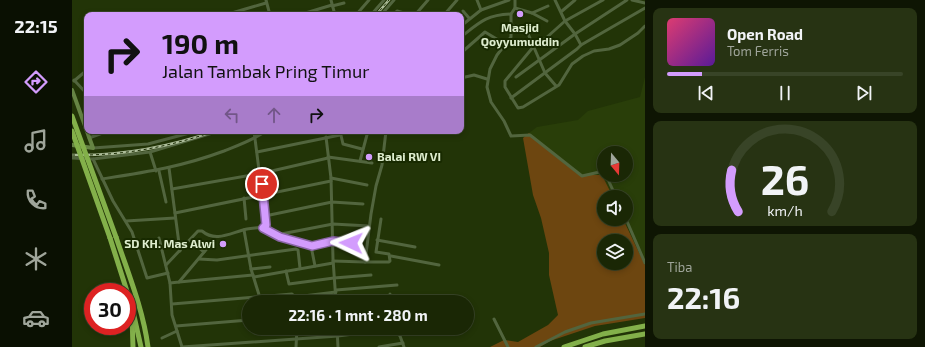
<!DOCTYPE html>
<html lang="id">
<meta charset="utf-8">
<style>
:root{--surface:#1a2705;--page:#273313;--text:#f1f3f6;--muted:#9fa59a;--line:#384427;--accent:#d39cfd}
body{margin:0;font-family:"Exo 2",sans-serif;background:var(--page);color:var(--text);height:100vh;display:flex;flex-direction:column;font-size:15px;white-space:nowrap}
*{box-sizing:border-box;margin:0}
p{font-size:13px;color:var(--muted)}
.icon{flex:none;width:22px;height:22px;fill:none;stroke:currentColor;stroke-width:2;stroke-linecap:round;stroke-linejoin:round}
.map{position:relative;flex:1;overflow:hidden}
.drawer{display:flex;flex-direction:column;gap:8px;padding:8px;background:#0e1503;width:280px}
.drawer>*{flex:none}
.guide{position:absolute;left:12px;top:12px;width:380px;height:122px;border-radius:8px;box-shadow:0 2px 6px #0003,0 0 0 1px var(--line);background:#d39cfd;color:#111;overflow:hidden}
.needle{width:26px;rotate:161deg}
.fabs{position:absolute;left:525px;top:146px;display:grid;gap:8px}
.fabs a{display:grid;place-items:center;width:36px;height:36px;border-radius:50%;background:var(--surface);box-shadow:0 2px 6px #0003,0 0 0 1px var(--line);font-size:20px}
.speed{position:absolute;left:12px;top:283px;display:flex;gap:8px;font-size:20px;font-weight:700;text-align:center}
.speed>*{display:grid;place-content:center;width:52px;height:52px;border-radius:50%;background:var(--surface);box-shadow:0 2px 6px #0003,0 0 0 1px var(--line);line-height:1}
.speed .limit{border:6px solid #d22;background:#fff;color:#111}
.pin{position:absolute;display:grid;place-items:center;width:34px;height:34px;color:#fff;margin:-17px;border:2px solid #fff;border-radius:50%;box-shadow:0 1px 4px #0007}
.me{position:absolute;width:44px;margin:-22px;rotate:272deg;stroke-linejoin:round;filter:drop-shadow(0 0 3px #0008)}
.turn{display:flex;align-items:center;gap:14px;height:84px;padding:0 12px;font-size:18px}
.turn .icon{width:52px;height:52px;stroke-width:2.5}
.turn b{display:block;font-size:28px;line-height:34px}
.lanes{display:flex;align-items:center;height:38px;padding:0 12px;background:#0003;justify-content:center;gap:20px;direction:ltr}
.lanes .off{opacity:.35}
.big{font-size:30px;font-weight:700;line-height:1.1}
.drawer .widget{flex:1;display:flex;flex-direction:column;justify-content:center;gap:6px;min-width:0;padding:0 14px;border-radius:8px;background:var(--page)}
.drawer .dial{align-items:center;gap:0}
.dial svg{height:104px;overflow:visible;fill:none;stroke:var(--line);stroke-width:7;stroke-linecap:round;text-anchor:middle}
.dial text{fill:var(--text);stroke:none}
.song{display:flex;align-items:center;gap:12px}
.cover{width:48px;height:48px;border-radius:6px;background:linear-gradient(135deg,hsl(340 70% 55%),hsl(270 70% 35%))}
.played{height:4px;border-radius:2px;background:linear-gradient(90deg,var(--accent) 15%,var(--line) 15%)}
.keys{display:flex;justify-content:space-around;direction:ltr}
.trip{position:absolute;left:170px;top:295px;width:232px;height:40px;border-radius:20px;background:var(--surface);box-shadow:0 2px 6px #0003,0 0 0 1px var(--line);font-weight:700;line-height:40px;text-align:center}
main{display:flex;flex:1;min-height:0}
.dock{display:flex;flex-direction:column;width:72px;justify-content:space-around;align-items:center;background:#0a1002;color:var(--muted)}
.dock .icon{width:28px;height:28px}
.dock .selected{color:var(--accent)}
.dock b{font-size:18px;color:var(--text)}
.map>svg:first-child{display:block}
</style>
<main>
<nav class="dock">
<b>22:15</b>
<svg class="icon selected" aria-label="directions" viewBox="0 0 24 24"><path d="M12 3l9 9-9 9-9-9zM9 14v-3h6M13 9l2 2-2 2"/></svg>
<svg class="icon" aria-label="music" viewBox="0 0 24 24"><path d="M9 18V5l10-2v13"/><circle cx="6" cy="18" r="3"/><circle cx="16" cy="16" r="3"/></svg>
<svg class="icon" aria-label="phone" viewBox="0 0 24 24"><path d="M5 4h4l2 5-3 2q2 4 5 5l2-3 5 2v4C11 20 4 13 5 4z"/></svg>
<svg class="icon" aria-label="climate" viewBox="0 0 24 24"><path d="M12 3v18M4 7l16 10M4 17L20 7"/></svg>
<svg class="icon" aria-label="car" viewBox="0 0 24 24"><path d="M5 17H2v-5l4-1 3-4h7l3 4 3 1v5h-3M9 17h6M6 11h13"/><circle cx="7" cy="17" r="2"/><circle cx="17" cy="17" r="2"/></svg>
</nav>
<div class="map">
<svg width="573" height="347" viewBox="0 0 573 347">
<rect width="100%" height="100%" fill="#223407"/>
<path fill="#293e09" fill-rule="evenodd" d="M573 77V265L551 219H554V197H541L530 175H507L457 133 465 127 506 120 516 111 568 97ZM532 153H554V175H532Z"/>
<path fill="#6d4610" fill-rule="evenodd" d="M457 133 507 175H530L541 197H532V219H551L573 265V318L523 326 478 341 468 347H418L432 340 446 342 476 325 486 315 477 275V253L469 218 461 195 451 138ZM532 241H554V263H532Z"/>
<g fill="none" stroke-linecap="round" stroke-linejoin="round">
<g stroke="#52653e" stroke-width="3">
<polyline points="194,0 198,15"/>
<polyline points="259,0 263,15"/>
<polyline points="405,0 409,10"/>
<polyline points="443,0 443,8 439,14 439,37 425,55 418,69 415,87 419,102 432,121 439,136 458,135 510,176 532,171"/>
<polyline points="483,0 493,21 474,38 462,46 433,81 433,87 446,108 451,107 487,85 500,64 511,56 522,51 537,49 548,45 566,33 573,26"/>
<polyline points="560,0 573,3"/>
<polyline points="260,6 272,3"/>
<polyline points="443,8 460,13 475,21"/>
<polyline points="391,11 397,18"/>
<polyline points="490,11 503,0"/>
<polyline points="460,13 476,6"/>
<polyline points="153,15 194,3"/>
<polyline points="227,15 260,5"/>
<polyline points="284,15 297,0"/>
<polyline points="299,15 312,0"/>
<polyline points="309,15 322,0"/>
<polyline points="321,15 325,11 339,15"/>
<polyline points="343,15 356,0"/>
<polyline points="372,15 385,0"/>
<polyline points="439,25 451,27 454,29 473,73 484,86"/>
<polyline points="389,26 409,10 437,0"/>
<path d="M389 37C408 22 414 15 439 14"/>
<polyline points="509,45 573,8"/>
<polyline points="389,53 413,32 433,44"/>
<polyline points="444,77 503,34 493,21 531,0"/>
<polyline points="389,78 402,75 415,79"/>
<polyline points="2,80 15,94"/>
<polyline points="2,81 15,70"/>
<polyline points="439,98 505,49 509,45 503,34 555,0"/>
<polyline points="182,131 194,225 191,227"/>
<polyline points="268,131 271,144 290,149"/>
<polyline points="254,137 259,178 261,259 264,302"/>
<polyline points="17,138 36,131"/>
<polyline points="21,148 76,144 125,131"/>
<polyline points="78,152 84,171"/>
<polyline points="185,152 268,135"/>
<polyline points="256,157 300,163"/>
<polyline points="0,158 21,159 78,152 147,131"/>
<polyline points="21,159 41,201 60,232 75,278 96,273"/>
<polyline points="288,161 296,131"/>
<polyline points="97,168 108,251"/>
<polyline points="87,171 94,202"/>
<polyline points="534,175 544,197"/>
<polyline points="259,178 295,185"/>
<path d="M30 179C75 172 109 167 152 151 167 145 181 140 194 131"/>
<polyline points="100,189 191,173 256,158"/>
<polyline points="172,198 174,219"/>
<polyline points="103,213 259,181"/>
<polyline points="193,216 260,202 291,204"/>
<polyline points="554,219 573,263"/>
<polyline points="54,221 103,218"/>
<polyline points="191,227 208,237 239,246 260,242"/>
<polyline points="172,230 179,269 188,298"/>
<polyline points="204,235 261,224 297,226"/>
<polyline points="87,238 98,283 100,315 110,347"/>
<polyline points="118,240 132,252"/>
<polyline points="305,240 343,247"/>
<polyline points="261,241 279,243"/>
<polyline points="239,246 243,266"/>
<polyline points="319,256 367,265"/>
<polyline points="127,259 145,260 224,249 226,250 228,268"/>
<polyline points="261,261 293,262 299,214 304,186 310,165 314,131"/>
<polyline points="293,262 317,262 318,261 317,254 304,252 309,219"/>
<path d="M94 265 126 231H130C144 243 160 232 175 229 181 228 186 228 191 227"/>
<polyline points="179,269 198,267"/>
<polyline points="214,271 217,284 262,278 299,275"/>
<polyline points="182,277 261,263"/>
<polyline points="107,282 181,275"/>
<polyline points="98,283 107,282 138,245"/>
<polyline points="264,290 325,285"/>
<polyline points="318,294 318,302"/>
<polyline points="223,297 264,292"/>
<polyline points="304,302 318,300"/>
<polyline points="100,304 220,294 223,297"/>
<polyline points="422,319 436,347"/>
<polyline points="104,326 177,320"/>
<polyline points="265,328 266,347"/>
<polyline points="320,328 328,336 332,347"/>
<polyline points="90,338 105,331"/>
<polyline points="110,347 266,336 320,329"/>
<polyline points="224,347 225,328"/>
<polyline points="307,347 331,343"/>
<polyline points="464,347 493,332 519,323 573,314"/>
</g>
<polyline stroke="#668444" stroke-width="4" points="0,90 21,148 0,145"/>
<g stroke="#83b04a" stroke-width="5">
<path d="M44 237C56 273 71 309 76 347"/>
<polyline points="38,238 60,307 69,347"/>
<polyline points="60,316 61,347"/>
<polyline points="492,347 531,334 573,326"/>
<polyline points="513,347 533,341 573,334"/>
</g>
<g stroke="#adbd9a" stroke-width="2.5">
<g id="rail">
<polyline points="304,15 317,0"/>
<path d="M0 155C50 156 97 147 143 131"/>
</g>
</g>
<use href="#rail" stroke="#182a00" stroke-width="1" stroke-dasharray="3" stroke-linecap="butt"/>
<g stroke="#83b04a" stroke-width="5">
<polyline points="0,116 44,237"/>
<polyline points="0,131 38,238"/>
</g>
</g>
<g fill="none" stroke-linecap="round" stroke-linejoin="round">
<g stroke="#8965a4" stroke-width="10">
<polyline id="route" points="190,184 194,225 191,228 208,237 240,246 261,241 279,243"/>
</g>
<use href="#route" stroke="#d39cfd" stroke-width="7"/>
</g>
<g fill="#d39cfd" stroke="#182a00" stroke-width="1.5">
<circle cx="448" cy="14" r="4"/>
<circle cx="297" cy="157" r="4"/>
<circle cx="151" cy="244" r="4"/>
</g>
<g text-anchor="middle" stroke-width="4" stroke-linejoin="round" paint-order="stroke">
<g font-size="12" font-weight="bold" fill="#deedce" stroke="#182a00">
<text x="448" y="32">Masjid<tspan x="448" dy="14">Qoyyumuddin</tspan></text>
<text x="305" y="161" text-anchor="start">Balai RW VI</text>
<text x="143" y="248" text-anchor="end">SD KH. Mas Alwi</text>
</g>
</g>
</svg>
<div class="fabs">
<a><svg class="needle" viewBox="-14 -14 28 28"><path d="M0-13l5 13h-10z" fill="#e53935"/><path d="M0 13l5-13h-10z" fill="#9fa59a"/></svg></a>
<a><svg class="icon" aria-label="sound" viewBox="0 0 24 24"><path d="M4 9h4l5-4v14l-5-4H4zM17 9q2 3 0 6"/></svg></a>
<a><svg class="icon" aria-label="layers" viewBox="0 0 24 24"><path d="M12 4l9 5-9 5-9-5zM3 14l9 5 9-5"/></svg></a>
</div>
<div class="speed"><div class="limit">30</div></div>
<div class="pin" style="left:190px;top:184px;background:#d93025"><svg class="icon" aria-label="arrive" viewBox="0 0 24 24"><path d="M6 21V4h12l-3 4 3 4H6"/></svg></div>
<svg class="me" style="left:279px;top:243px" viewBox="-20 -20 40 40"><path d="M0-17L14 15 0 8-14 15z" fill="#d39cfd" stroke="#fff" stroke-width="4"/></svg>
<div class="trip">22:16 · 1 mnt · 280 m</div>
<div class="guide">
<div class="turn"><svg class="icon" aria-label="right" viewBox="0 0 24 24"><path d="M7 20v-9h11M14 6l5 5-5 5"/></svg><div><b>190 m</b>Jalan Tambak Pring Timur</div></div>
<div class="lanes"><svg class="icon off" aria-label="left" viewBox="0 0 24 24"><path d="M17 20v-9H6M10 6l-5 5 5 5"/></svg><svg class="icon off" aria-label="ahead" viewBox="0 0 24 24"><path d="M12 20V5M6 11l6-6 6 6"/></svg><svg class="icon" aria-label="right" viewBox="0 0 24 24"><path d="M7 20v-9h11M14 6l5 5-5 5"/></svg></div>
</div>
</div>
<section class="drawer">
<div class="widget">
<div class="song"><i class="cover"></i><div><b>Open Road</b><p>Tom Ferris</p></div></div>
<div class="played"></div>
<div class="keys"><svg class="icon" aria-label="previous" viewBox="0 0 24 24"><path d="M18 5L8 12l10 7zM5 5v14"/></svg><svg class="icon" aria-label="pause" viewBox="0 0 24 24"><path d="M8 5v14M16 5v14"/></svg><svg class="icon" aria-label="next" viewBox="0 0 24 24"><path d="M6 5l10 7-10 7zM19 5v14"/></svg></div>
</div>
<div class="widget dial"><svg viewBox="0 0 100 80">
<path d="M14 69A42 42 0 1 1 86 69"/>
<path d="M14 69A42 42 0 0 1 9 37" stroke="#d39cfd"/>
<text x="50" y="56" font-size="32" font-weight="700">26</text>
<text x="50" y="72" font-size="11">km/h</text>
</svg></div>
<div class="widget"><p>Tiba</p><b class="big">22:16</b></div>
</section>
</main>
